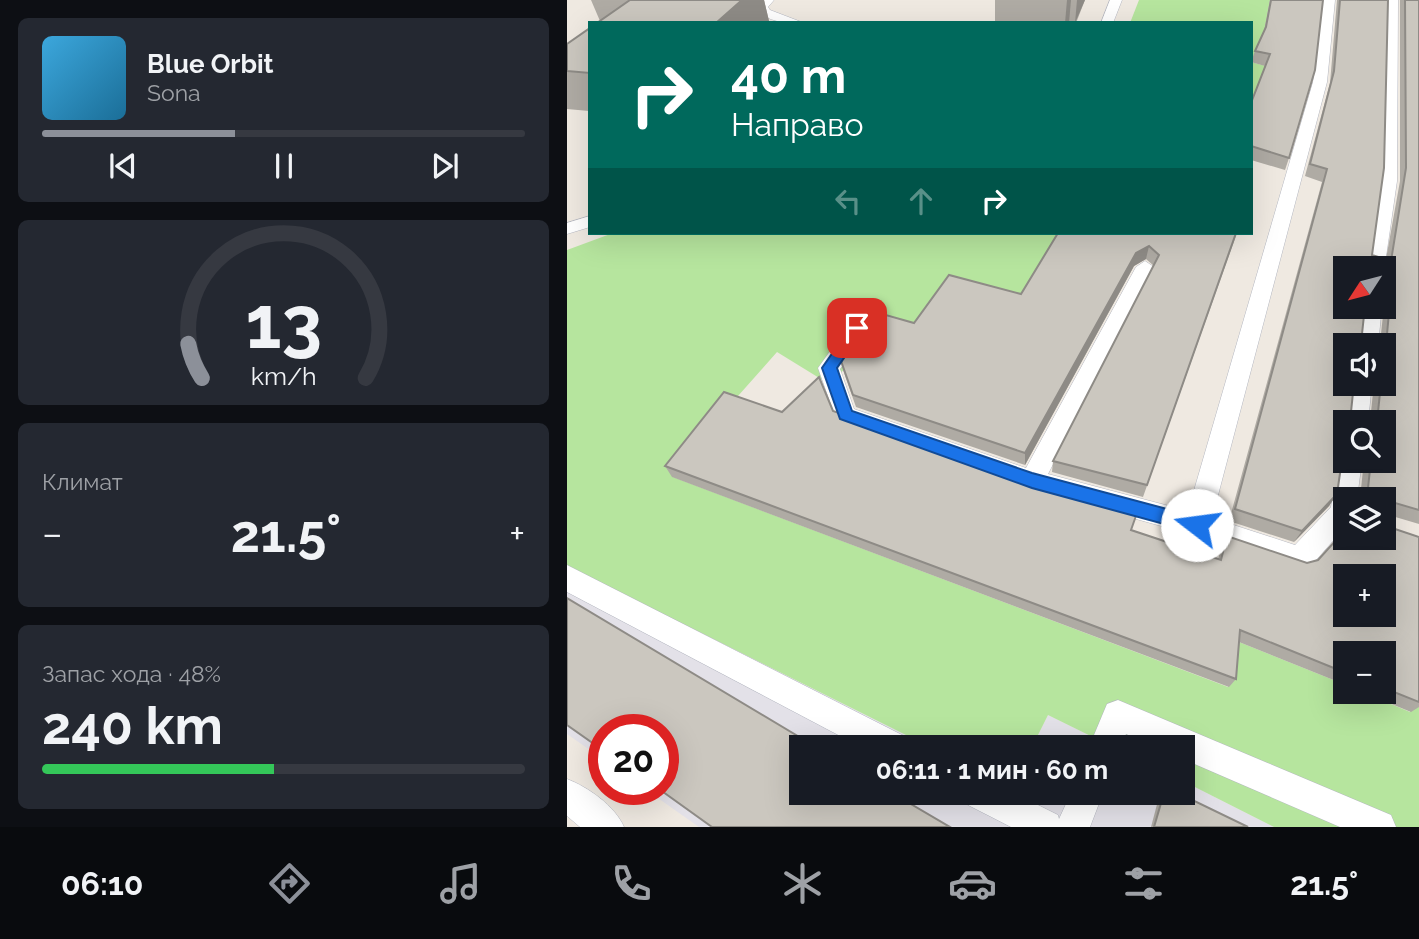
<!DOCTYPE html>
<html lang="ru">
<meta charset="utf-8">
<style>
:root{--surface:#171b24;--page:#242831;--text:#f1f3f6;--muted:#9ea1a6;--line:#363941;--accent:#8c9099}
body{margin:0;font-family:Raleway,sans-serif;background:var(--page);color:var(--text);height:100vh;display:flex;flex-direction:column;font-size:26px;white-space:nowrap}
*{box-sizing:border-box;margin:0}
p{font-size:23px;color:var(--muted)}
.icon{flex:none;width:38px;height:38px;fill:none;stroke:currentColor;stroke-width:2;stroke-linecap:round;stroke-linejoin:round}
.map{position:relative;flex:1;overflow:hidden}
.side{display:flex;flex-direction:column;gap:18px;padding:18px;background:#0d0f14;width:567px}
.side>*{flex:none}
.hud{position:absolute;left:21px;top:21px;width:665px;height:214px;border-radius:0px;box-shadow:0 7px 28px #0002;background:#00695c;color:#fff;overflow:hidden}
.needle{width:46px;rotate:234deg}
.fabs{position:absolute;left:766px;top:256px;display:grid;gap:14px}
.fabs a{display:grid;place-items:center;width:63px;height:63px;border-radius:0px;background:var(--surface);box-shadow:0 7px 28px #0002;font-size:35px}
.speed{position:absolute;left:21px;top:714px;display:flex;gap:14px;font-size:35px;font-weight:700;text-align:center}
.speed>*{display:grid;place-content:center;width:91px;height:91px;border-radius:50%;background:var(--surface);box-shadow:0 7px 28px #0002;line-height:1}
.speed .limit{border:10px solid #d22;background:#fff;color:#111}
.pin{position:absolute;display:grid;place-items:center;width:60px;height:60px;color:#fff;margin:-30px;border-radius:14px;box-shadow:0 4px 10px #0006}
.me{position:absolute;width:77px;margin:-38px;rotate:285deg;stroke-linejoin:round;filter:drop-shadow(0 0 5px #0008)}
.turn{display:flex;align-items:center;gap:24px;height:147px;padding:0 28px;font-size:32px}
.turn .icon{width:91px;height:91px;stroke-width:2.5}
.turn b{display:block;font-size:49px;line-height:60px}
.lanes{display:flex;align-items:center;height:66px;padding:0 28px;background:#0003;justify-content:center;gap:35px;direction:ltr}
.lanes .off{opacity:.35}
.big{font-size:52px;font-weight:700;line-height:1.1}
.side .widget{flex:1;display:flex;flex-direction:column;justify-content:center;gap:10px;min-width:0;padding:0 24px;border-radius:10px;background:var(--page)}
.side .dial{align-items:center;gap:0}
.dial svg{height:182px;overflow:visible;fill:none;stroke:var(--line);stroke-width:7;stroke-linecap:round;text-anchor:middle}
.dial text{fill:var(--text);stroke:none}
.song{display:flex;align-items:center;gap:21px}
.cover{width:84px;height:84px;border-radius:10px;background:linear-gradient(135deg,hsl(200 70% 55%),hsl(200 70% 35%))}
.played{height:7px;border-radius:4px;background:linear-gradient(90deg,var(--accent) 40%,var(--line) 40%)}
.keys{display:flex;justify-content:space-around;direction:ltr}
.heat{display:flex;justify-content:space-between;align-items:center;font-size:38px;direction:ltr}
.charge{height:10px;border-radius:5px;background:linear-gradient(90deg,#34c759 48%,var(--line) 0)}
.trip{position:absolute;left:222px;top:735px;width:406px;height:70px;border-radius:0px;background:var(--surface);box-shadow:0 7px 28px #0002;font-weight:700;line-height:70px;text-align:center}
.menu{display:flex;height:112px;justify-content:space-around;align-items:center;background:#090b0e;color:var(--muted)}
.menu .icon{width:49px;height:49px}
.menu .current{color:var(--accent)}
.menu b{font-size:32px;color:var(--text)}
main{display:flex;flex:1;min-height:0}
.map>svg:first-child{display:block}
</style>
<main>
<section class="side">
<div class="widget">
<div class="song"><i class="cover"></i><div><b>Blue Orbit</b><p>Sona</p></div></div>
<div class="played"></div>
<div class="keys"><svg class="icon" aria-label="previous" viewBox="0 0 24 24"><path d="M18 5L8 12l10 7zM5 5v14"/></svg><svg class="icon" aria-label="pause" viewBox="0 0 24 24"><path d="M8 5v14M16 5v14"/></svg><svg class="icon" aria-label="next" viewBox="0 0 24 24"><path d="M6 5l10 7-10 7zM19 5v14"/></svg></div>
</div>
<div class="widget dial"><svg viewBox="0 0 100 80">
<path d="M14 69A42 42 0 1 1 86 69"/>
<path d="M14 69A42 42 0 0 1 8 54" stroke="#8c9099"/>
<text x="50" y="56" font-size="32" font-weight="700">13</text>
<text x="50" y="72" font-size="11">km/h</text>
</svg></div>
<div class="widget"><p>Климат</p>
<div class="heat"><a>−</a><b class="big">21.5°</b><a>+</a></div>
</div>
<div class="widget"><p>Запас хода · 48%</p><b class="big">240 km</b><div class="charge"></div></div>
</section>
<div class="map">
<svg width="852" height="827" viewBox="0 0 852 827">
<rect width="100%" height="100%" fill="#efe9e1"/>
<g fill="#e3e1e8">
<polygon points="0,566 363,747 234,747 234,793 616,793 616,781 707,827 132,827 78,789 96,789 96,730 37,730 37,760 0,734"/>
<polygon points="481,715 546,747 465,747"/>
</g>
<g fill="#b6e59e">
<polygon points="572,0 703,0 696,38 684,62 699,66 684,105 684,23 563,23"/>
<polygon points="46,233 497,233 453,307 349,335 321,327 262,384 210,352 163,405 106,477 661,687 667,640 779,685 779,691 793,691 843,712 852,680 852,827 707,827 616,781 616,747 546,747 481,715 465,747 363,747 0,566 0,250"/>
</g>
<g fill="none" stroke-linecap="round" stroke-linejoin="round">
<g stroke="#b4b7c1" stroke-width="1">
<g id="lane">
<path d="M195 0H207L201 7 203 10 237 23C219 23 199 23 189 7Z"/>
<polygon points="543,0 555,0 546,23 534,23"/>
<polygon points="756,0 768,0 760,82 645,518 728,545 764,507 771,460 779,452 779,460 795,460 790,499 779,499 779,526 742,568 733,571 630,536 465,490 270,421 251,368 297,304 304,302 314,309 273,369 287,409 459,468 569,267 578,261 587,267 481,474 621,511 746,82"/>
<polygon points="819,0 831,0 830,181 817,271 817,268 801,268 814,181"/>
<polygon points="23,216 23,227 0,234 0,223"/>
<polygon points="795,306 815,306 811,345 790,345"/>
<polygon points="783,383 805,383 801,422 778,422"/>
<polygon points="0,565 337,736 342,747 294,747 0,592"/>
<polygon points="551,700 824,815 829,827 773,827 616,759 616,747 589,747 559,734 554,747 522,747 540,704"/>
<path d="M0 779C21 787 48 806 57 827H13L0 816Z"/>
<polygon points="397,793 447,793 491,815 492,819 504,793 536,793 523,827 444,827 401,805"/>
</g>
</g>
<use href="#lane" fill="#fff" fill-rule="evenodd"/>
</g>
<g fill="#afaba4" fill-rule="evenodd">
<polygon points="24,0 197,0 202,21 200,23 30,23 33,21"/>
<polygon points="428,0 518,0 509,23 428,23"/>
<polygon points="703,0 756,0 722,158 718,170 684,160 684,103 698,66 684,62 688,51 697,31"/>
<path d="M770 0H821L805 255 819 259 833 181V0H852V524L825 516V528L852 537V707L844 712 793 691H817V653H779V685L672 642 669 679 662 687 105 477 98 466 215 412 266 411 565 530 651 559 655 547 660 536 740 563 751 560 817 499H784L790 490 794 489 797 460H817V422H779V450L776 452 770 494 762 506 727 542 662 521 755 182 738 176 763 83ZM779 268H817V306L814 334H795ZM779 345H817V383H807L804 412H784Z"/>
<polygon points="23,28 23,115 22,111 0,109 0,44"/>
<polygon points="491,233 670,233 576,497 485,472 486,461 587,266 579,259 567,266 458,465 289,407 276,370 273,358 454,294"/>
<polygon points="593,793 611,793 681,827 584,827"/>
</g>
<g fill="#8e8b86">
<polygon points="175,0 197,0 202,21 200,23 149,23"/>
<polygon points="500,0 504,0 502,23 498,23"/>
<polygon points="510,0 518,0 508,23"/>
<polygon points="582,246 579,259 567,266 458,465 458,453 569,253"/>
<polygon points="770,494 762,506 727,542 735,531"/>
</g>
<g fill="#cbc7bf" stroke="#8e8b86" stroke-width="2" fill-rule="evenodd">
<polygon points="63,0 175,0 149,23 30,23"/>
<polygon points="704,0 756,0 748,70 722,158 684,146 684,103 703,54 688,51 699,27"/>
<path d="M773 0H821L817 168 805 255 824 261 839 168 838 0H852V510L825 502V528L852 537V702L817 688V653H779V673L673 630 669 679 98 466 157 392 215 412 252 377 266 411 465 481 571 510 564 530 654 560 660 536 740 563 751 560 779 529V537H817V499H790V490L801 488 804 460H817V422H779V445L777 446 770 494 735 531 668 509 760 169 743 164 767 71ZM779 268H817V291H824L820 334H795L798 306H779ZM779 345H817V383H814L811 412H784L787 383H779ZM779 576H817V614H779Z"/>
<polygon points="23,28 23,73 0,71 0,44"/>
<polygon points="491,233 669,233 580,485 486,461 592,255 582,246 569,253 458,453 286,395 273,358 319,315 347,323 382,275 454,294"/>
<polygon points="0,598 249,747 234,747 234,793 325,793 383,827 145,827 92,789 96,789 96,730 37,730 37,751 0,725"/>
<polygon points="597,793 611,793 681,827 587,827"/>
</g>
<polygon fill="#1a73e8" stroke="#114b97" stroke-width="2" points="290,323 298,328 270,368 285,411 465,473 630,517 637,520 639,525 637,531 630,533 465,488 273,419 255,368 285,325"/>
</svg>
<div class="fabs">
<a><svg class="needle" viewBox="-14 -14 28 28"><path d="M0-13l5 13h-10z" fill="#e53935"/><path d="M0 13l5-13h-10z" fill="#9ea1a6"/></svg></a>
<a><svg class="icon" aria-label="sound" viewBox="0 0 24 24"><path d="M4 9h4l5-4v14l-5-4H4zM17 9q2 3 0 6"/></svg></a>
<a><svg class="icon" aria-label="search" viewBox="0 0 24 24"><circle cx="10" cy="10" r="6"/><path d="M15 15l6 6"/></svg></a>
<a><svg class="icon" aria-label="layers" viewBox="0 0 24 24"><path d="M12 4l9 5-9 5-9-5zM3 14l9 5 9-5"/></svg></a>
<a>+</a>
<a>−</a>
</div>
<div class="speed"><div class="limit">20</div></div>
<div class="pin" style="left:290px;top:328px;background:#d93025"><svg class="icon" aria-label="arrive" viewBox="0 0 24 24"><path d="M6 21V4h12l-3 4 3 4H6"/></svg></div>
<svg class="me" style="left:630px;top:525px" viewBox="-20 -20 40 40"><circle r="19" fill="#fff"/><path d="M0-13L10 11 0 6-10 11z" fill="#1a73e8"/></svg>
<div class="trip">06:11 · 1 мин · 60 m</div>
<div class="hud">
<div class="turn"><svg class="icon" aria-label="right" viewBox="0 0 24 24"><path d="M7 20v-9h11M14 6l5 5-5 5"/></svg><div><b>40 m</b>Направо</div></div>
<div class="lanes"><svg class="icon off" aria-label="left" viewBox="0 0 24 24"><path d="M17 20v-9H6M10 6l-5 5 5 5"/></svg><svg class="icon off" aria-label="ahead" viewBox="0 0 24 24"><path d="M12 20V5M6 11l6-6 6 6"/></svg><svg class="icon" aria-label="right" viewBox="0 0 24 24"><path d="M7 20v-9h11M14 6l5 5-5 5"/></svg></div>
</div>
</div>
</main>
<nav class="menu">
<b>06:10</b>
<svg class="icon current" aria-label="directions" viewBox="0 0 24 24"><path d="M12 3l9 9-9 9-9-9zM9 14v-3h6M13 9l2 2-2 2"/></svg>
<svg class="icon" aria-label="music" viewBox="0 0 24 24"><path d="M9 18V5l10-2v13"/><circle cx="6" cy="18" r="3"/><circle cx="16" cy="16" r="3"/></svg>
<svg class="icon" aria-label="phone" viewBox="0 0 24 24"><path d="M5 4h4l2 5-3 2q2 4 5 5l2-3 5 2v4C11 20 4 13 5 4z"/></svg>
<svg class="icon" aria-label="climate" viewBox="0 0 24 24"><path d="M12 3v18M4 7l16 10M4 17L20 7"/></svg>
<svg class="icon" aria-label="car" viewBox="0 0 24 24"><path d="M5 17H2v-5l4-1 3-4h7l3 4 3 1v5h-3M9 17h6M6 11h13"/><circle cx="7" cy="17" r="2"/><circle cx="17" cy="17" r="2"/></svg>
<svg class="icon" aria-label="filters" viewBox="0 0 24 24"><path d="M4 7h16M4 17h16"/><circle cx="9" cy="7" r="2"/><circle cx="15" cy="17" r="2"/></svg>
<b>21.5°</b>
</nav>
